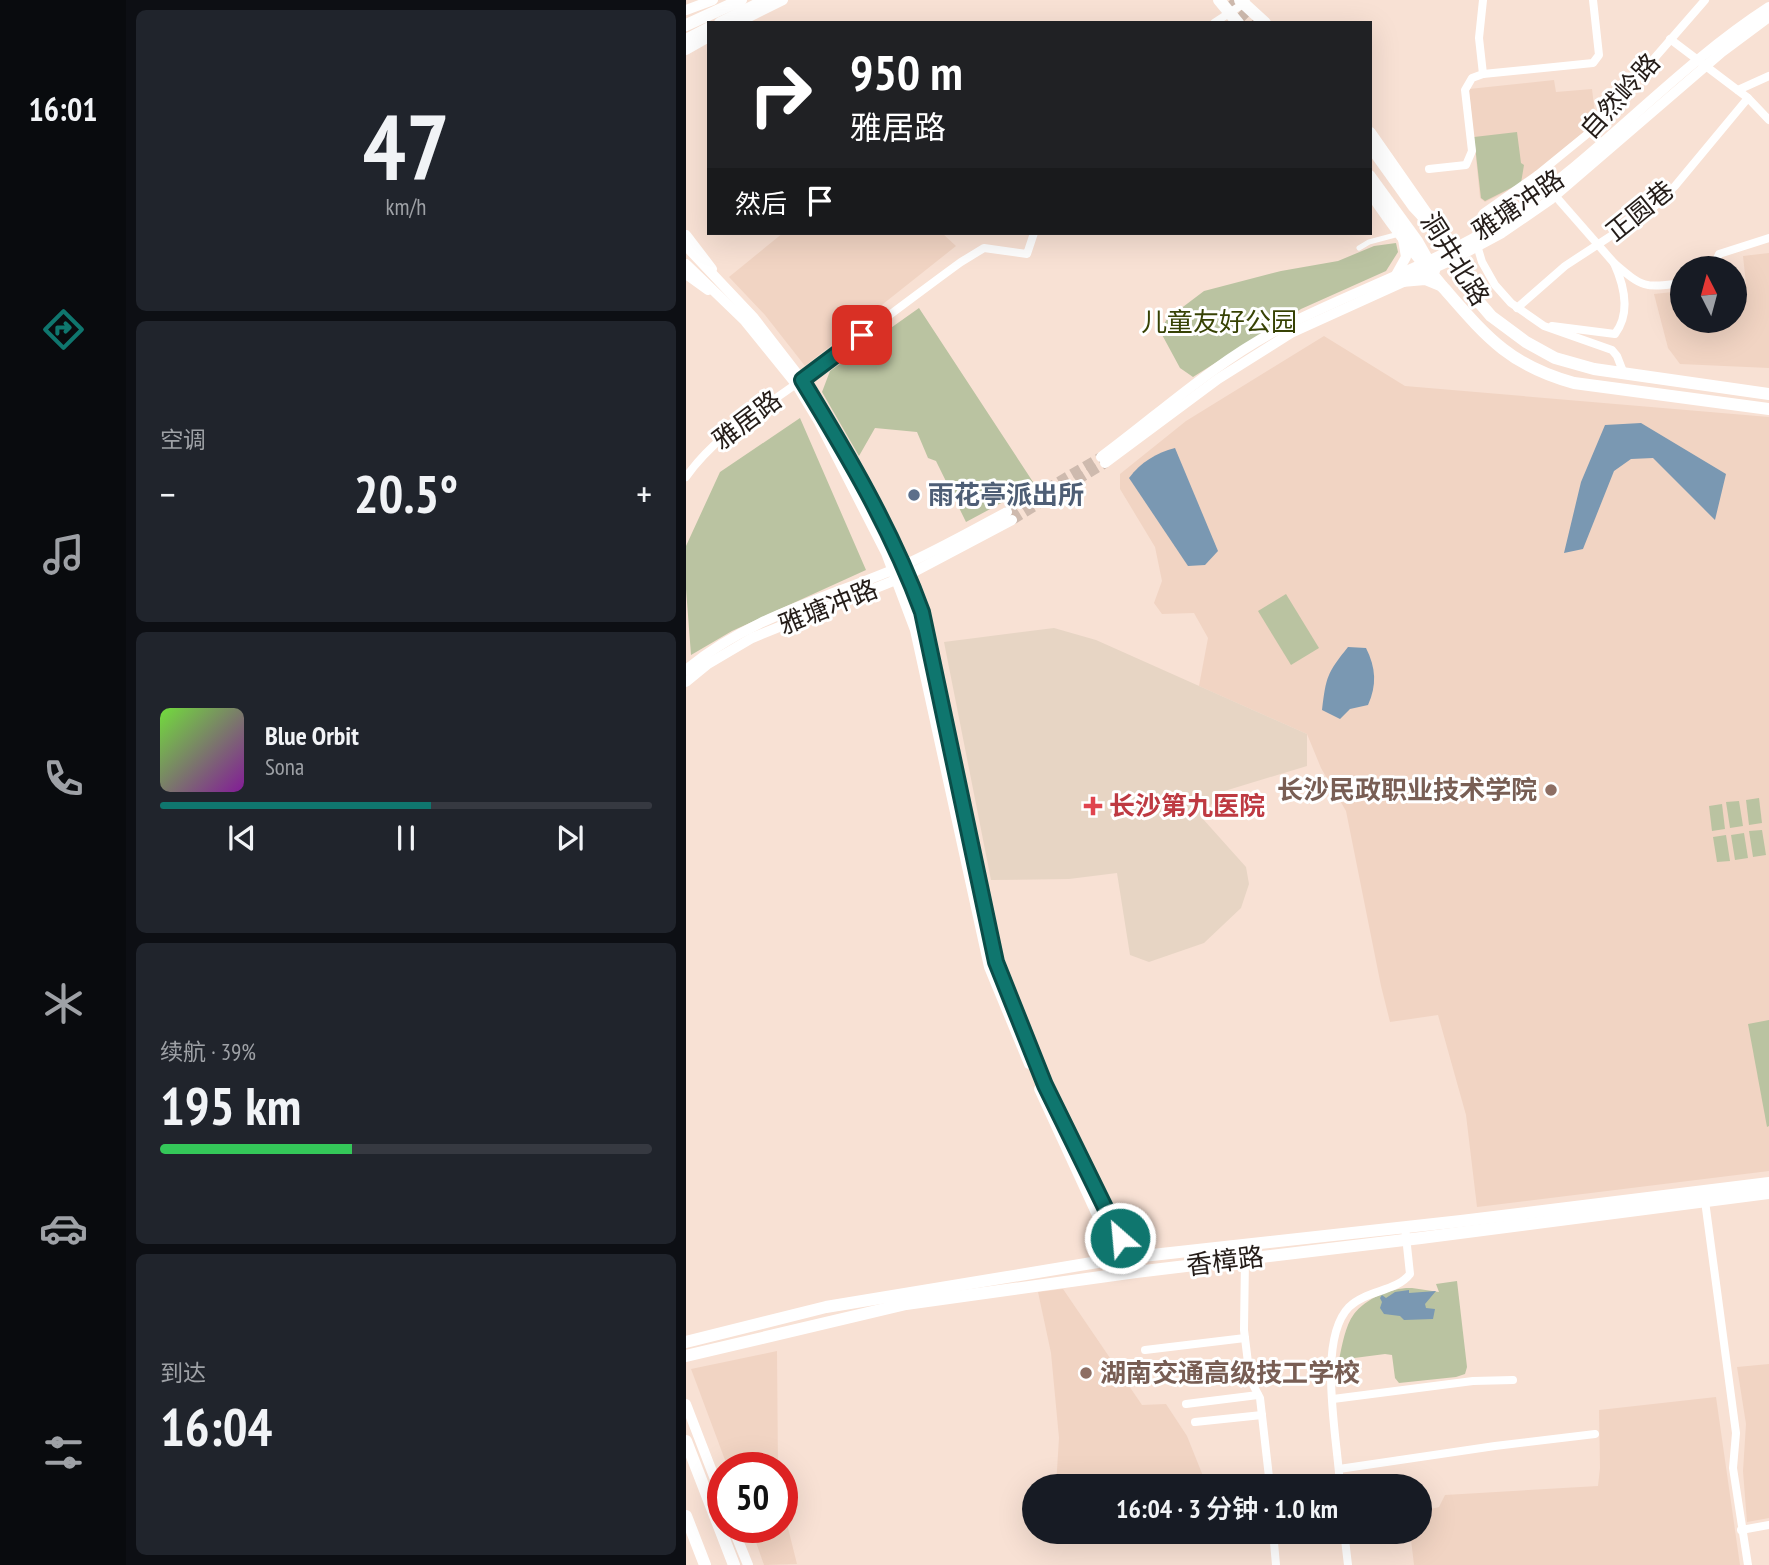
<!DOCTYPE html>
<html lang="zh">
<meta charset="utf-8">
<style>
:root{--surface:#171b24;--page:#20242c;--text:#f1f3f6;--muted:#9ea1a6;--line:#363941;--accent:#0f766e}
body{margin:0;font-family:"PT Sans Narrow","Noto Sans SC",sans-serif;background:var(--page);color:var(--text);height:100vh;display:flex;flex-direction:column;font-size:26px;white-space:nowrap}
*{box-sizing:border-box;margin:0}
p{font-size:23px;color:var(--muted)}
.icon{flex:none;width:38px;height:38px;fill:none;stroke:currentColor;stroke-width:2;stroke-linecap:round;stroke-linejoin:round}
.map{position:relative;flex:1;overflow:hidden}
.details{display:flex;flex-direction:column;gap:10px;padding:10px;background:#0d0f14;width:560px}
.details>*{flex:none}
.banner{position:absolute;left:21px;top:21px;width:665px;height:214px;border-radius:0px;box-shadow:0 7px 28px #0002;background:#202124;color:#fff;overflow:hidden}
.needle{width:46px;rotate:354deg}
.controls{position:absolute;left:984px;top:256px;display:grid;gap:14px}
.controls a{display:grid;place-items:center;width:77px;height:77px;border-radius:50%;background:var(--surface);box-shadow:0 7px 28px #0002;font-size:35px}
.speed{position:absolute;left:21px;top:1452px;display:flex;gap:14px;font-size:35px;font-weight:700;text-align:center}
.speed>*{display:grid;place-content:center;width:91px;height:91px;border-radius:50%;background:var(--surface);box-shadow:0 7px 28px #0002;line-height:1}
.speed .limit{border:10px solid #d22;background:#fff;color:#111}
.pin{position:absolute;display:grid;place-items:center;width:60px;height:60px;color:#fff;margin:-30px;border-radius:14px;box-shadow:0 4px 10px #0006}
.me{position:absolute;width:77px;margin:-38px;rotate:333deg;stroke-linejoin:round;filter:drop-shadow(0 0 5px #0008)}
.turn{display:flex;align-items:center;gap:24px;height:147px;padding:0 28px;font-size:32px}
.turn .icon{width:91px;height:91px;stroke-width:2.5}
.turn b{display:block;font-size:49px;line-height:60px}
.then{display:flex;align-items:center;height:66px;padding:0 28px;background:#0003;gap:14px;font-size:26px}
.big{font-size:52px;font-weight:600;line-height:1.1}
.details .widget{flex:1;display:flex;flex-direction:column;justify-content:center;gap:10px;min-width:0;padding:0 24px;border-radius:10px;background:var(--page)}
.details .dial{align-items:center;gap:0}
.dial b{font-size:91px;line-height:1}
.song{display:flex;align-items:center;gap:21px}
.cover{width:84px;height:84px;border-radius:10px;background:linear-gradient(135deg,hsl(100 70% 55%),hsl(290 70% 35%))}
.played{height:7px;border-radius:4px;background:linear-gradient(90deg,var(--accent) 55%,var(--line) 55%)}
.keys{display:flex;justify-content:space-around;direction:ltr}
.heat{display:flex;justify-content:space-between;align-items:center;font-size:38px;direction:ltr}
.charge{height:10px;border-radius:5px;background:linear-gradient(90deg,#34c759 39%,var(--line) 0)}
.trip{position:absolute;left:336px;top:1474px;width:410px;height:70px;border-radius:35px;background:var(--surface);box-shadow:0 7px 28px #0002;font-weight:600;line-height:70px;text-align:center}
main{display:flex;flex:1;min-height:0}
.menu{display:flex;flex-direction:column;width:126px;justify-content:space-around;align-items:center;background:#090b0e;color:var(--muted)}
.menu .icon{width:49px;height:49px}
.menu .current{color:var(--accent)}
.menu b{font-size:32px;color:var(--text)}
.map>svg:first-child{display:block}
</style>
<main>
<nav class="menu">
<b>16:01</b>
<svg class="icon current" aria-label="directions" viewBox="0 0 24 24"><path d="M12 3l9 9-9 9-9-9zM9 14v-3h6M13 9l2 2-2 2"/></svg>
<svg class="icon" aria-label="music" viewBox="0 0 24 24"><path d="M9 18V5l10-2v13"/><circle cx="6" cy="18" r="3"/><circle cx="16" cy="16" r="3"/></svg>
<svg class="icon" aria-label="phone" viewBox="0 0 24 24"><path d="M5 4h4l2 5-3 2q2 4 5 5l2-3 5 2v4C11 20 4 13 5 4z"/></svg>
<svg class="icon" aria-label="climate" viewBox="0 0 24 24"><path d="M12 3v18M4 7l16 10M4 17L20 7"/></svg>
<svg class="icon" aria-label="car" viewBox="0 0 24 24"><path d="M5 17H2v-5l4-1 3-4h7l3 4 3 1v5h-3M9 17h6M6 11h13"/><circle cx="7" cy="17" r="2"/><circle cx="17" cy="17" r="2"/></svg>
<svg class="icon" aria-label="filters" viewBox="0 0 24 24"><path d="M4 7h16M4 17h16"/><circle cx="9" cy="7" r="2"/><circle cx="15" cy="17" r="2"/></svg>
</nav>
<section class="details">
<div class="widget dial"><b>47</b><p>km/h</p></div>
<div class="widget"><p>空调</p>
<div class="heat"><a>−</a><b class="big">20.5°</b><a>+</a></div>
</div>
<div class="widget">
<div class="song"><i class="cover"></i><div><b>Blue Orbit</b><p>Sona</p></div></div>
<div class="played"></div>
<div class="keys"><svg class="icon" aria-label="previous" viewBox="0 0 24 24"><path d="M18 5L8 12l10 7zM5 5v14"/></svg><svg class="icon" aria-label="pause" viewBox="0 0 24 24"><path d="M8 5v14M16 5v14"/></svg><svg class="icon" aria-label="next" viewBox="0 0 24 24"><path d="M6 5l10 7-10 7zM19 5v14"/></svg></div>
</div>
<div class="widget"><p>续航 · 39%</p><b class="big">195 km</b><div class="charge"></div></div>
<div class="widget"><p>到达</p><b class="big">16:04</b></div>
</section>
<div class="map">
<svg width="1083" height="1565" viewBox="0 0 1083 1565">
<rect width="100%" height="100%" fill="#f8e1d4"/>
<g fill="#f1d4c3">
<polygon points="868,80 870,92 906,89 910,122 838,181 836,180 836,184 799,202 794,198 783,89"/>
<polygon points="97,233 256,233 270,246 119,366 79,315 43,277"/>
<polygon points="1083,253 1083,368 994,364 982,348 968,294 996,291 996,320 1048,320 1048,285 1060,284 1057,256"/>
<polygon points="638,336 719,386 1083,417 1083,1171 791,1207 780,1115 752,1015 704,1022 695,986 660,811 635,768 621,734 513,686 522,638 508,613 476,614 468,603 476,581 469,547 434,489 434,474 500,421"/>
<polygon points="377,1289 456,1405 480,1404 501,1436 521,1486 370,1486 373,1438 365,1353 352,1292"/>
<polygon points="91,1351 92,1468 42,1468 5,1369"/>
<polygon points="1083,1364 1083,1518 1061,1522 1057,1471 1060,1424 1051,1367"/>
<polygon points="1030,1397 1054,1565 728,1565 724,1531 733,1531 733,1512 753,1507 759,1495 912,1486 914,1468 913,1410"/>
<polygon points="96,1504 111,1564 78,1565 65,1528 96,1528"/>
</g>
<polygon fill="#e7d5c4" points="368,628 410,640 621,734 621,766 532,793 517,819 560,867 563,884 555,908 518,943 463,962 444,955 431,873 383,879 305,880 258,642"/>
<g fill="#bac3a1">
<polygon points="831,132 835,163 838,165 835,183 799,201 795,198 788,137"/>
<polygon points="710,243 712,252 700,271 615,309 507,377 494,368 474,331 481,319 518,291 595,271 652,261 688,246"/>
<polygon points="233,308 349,485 280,522 250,461 242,458 231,432 189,428 173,456 136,392 144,371"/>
<polygon points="114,418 180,570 46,631 5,655 0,589 0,546 34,472"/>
<polygon points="600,594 633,648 605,665 572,611"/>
<polygon points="1073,798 1076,823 1063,825 1060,800"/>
<polygon points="1053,801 1057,826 1044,828 1040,802"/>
<polygon points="1036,804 1039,829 1026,831 1023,806"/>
<polygon points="1076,830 1080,855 1067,857 1063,831"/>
<polygon points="1058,833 1062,858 1049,860 1045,835"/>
<polygon points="1040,835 1044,861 1031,862 1027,837"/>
<polygon points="1083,1020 1083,1126 1081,1127 1062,1024"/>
<path d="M771 1281 781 1367 779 1374 770 1377 713 1383 709 1378 706 1355 699 1354 653 1360C656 1346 659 1326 668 1314 680 1298 707 1287 726 1288 735 1289 744 1291 753 1292L750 1284Z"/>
</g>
<g fill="#7a98b2">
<polygon points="955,423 1040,474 1029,520 967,458 945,459 928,471 897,549 878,553 895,482 919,425"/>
<path d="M489 448 532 551 519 565 502 566 443 478C455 462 470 453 489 448Z"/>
<path d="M662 647 680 648C690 668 691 685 682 705L664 709 654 719 636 710C640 677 641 673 662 647Z"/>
<polygon points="723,1290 723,1293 750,1291 739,1304 740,1308 749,1309 747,1319 718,1320 714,1316 698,1314 694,1308 696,1302 694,1298 696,1295 700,1298 709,1292"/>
</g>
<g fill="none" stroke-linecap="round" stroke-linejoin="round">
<g stroke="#cebaae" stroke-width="10" stroke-dasharray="10 5" stroke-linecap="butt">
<polyline points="321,512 415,457"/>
<polyline points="326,520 419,463"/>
</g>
<polyline stroke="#cebaae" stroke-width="10" stroke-dasharray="10 5" stroke-linecap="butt" points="544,0 567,23"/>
<polyline stroke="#fff" stroke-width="5" points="673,248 683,242 713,234"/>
<g stroke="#fff" stroke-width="8">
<polyline points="528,23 560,2"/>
<polyline points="984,39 1062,98 1083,120"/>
<polyline points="797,74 793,38 797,0"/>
<polyline points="1052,90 1083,76"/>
<polyline points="743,169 780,165 786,151 779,90 786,78 797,74 907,63 913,55 907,0"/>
<polyline points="851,175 928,263"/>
<polyline points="1027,268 1033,254 1083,238"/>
<polyline points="831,308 879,266 966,209 989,186 1062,98"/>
<path d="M866 326 929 334C945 313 938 285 928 263 957 288 958 288 996 283"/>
<polyline points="938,374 931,356 926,350 858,326 825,303 809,285 796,262 790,242 791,226 797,213 851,175 905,131 1019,0"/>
<path d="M0 477C29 436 70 413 110 384 166 344 220 302 275 262L298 248 341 254 348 233"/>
<polyline points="1019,1201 1050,1433 1047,1468 1062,1565"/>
<polyline points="559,1258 558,1330 564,1379 574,1398 584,1486"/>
<polyline points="459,1350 559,1338"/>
<polyline points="647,1399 787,1381 827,1380"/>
<polyline points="500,1404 572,1395"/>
<polyline points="509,1422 576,1415"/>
<polyline points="653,1469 809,1446 909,1434"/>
<path d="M654 1486C652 1441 630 1341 663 1307 680 1290 710 1292 724 1274L719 1227"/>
<polyline points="1055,1530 1083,1525"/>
<polyline points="587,1531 590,1565"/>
<polyline points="658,1531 662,1565"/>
</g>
<g stroke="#fff" stroke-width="10">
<polyline points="0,235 26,269"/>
<polyline points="0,274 22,290"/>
<path d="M415 457C473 414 527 364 591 330 664 292 745 266 815 222 911 159 987 69 1083 7"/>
<polyline points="419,463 532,379 605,333 766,260 816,233 864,200 1036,52 1083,17"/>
<path d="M0 670C62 617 142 598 216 566 252 550 287 530 321 512"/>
<polyline points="0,682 22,664 66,638 222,575 326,520"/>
<polyline points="0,1404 37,1500"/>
<polyline points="47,1528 62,1565"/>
</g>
<g stroke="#fff" stroke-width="10">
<polyline points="0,10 27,0"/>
<polyline points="51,23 97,0"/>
<polyline points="0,50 23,37"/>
<polyline points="684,147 727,207 741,222"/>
<polyline points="684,175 732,241 749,271"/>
<polyline points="0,246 68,318 116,380 177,486 219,565 236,612 310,962 359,1085 450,1272"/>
<polyline points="0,264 59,321 110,384 133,422 200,553 229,630 303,967 343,1064"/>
<polyline points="710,275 720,257 717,239"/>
<polyline points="716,282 739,280 756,287"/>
<polyline points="353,1089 438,1274"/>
</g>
<g stroke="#fff" stroke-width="12">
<polyline points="533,0 552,23"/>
<polyline points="554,0 579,23"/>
<polyline points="684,133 744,219 793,302 805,316 840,342 869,358 908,369 1083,394"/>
<path d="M684 191C706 225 730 255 756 286 799 335 822 365 888 383L1083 409"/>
<polyline points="0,1342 140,1307 430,1259 775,1221 1083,1183"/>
<polyline points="0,1356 220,1304 450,1272 735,1238 1083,1193"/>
<polyline points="0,1441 48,1565"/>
<polyline points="0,1516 19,1565"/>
</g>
<g stroke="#fff" stroke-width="12">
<polyline points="34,23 80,0"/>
<polyline points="0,25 55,0"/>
<polyline points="0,40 23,28"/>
</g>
</g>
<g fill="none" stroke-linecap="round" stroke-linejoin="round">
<g stroke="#0a4d48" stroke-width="18">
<path id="route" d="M176 335 116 380C161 454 206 530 236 612L310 962 359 1085 434 1238"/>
</g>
<use href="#route" stroke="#0f766e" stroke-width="12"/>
</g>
<circle fill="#5c6f8a" stroke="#fff" stroke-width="2.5" cx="228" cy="495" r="7"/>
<g fill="#8d6e63" stroke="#fff" stroke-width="2.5">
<circle cx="865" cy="790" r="7"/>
<circle cx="400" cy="1373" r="7"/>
</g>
<path fill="#e0444e" stroke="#fff" stroke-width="2.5" d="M403.5 795.5h7v7h7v7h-7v7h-7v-7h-7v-7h7z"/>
<g text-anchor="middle" stroke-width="6" stroke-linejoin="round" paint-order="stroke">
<g font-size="26" fill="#241c18" stroke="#fff">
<text transform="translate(934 96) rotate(-48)" y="9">自然岭路</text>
<text transform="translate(832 205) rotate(-34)" y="9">雅塘冲路</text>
<text transform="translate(954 211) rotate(-39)" y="9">正圆巷</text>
<text transform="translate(769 259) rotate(58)" y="9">洞井北路</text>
<text transform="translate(61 420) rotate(-37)" y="9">雅居路</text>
<text transform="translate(142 607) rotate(-22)" y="9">雅塘冲路</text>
<text transform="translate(539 1261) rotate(-7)" y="9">香樟路</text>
</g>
<g font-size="26" fill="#374204" stroke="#fff">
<text x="533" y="331">儿童友好公园</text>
</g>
<g font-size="26" font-weight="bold" fill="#4e5e75" stroke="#fff" text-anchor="start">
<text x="242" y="504">雨花亭派出所</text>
</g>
<g font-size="26" font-weight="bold" fill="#785e54" stroke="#fff" text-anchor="end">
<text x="851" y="799">长沙民政职业技术学院</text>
<text x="414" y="1382" text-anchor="start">湖南交通高级技工学校</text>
</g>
<g font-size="26" font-weight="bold" fill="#be3a42" stroke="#fff" text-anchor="start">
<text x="423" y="815">长沙第九医院</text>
</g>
</g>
</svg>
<div class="controls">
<a><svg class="needle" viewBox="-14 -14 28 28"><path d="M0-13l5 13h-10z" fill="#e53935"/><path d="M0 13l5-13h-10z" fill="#9ea1a6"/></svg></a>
</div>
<div class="speed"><div class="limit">50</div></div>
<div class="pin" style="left:176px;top:335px;background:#d93025"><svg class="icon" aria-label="arrive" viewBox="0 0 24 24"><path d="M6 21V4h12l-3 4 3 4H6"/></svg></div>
<svg class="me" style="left:434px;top:1238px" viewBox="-20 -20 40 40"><circle r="17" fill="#0f766e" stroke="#fff" stroke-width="3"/><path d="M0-11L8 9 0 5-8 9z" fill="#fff"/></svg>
<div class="trip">16:04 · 3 分钟 · 1.0 km</div>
<div class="banner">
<div class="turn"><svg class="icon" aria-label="right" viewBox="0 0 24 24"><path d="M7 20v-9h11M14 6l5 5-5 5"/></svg><div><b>950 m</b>雅居路</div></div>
<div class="then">然后<svg class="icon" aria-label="arrive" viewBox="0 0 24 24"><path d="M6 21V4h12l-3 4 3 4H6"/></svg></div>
</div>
</div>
</main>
